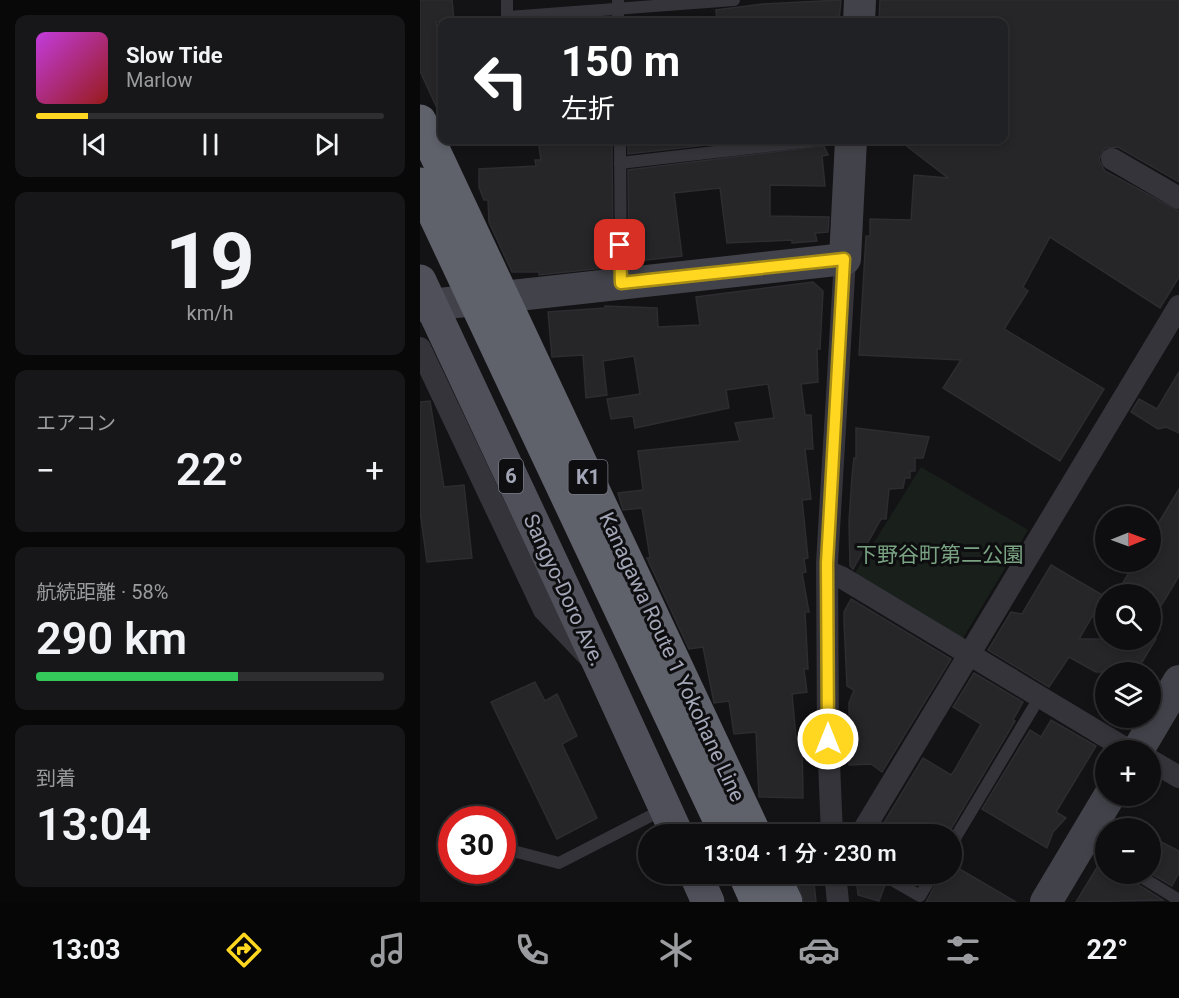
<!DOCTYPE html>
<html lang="ja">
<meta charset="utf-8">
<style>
:root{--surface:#0e0e10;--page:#171719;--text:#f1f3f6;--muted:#9b9c9f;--line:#2e2e30;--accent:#ffd721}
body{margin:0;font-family:Roboto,"Noto Sans JP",sans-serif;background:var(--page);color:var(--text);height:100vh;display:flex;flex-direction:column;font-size:22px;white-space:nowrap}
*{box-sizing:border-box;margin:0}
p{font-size:20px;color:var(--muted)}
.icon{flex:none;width:33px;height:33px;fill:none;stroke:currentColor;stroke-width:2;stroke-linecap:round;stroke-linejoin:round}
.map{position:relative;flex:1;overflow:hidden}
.panel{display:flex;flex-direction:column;gap:15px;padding:15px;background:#080809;width:420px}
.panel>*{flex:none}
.top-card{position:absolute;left:18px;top:18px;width:570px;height:126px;border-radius:12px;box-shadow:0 3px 9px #0003,0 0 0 2px var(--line);background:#202124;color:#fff;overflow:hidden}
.needle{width:39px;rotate:89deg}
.buttons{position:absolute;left:675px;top:506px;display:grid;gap:12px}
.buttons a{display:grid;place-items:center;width:66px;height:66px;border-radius:50%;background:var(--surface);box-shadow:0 3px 9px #0003,0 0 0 2px var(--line);font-size:30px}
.speed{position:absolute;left:18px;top:806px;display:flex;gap:12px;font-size:30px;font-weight:700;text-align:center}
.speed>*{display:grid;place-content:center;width:78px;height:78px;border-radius:50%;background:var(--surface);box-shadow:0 3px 9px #0003,0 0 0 2px var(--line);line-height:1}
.speed .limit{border:9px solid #d22;background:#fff;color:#111}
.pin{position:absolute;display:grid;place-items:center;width:51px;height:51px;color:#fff;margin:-26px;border-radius:12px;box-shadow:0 3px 9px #0006}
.me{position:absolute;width:66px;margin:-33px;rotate:0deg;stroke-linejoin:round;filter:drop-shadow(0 0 4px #0008)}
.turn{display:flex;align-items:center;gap:21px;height:126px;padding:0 24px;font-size:27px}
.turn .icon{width:78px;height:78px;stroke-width:2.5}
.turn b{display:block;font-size:42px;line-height:51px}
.big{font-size:45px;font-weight:600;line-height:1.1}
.panel .tile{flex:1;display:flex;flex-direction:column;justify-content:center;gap:9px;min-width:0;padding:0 21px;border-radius:12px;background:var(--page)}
.panel .dial{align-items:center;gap:0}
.dial b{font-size:78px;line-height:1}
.song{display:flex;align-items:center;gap:18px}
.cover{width:72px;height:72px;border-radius:9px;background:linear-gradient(135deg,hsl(290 70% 55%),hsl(0 70% 35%))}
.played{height:6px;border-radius:3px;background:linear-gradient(90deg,var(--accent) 15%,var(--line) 15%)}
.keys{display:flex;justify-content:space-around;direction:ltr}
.heat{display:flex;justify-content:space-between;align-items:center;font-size:33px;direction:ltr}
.charge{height:9px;border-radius:4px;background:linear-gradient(90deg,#34c759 58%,var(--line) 0)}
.trip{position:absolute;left:218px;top:824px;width:324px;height:60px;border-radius:30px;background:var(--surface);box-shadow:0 3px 9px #0003,0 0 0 2px var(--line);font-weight:600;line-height:60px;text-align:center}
.menu{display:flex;height:96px;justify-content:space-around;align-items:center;background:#060606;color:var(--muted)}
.menu .icon{width:42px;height:42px}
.menu .selected{color:var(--accent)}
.menu b{font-size:27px;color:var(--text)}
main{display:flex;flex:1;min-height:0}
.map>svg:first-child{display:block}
</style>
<main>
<section class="panel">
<div class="tile">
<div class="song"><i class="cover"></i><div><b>Slow Tide</b><p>Marlow</p></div></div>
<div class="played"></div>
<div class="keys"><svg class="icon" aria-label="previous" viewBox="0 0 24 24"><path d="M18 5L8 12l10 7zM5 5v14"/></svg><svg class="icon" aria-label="pause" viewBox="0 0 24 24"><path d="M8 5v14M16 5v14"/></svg><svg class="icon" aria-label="next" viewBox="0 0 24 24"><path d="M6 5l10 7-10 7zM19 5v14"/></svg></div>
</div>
<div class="tile dial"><b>19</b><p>km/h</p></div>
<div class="tile"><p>エアコン</p>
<div class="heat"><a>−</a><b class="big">22°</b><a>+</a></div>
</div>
<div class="tile"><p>航続距離 · 58%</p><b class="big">290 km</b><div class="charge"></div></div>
<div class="tile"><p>到着</p><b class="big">13:04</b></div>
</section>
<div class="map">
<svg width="759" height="902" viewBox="0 0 759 902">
<rect width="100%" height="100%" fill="#131315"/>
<polygon fill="#19201b" points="501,467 608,530 540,643 432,578"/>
<g fill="#262629" stroke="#2d2d31" stroke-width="1.5">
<polygon points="0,0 32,0 34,20 16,22 22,66 22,119 0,71"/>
<polygon points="421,0 419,21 297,22 296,10 343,4"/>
<polygon points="460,0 759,0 759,182 698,147 685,148 679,160 685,171 759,211 759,277 740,308 630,237 603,287 608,291 584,329 684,389 640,461 523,388 541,360 439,355 446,236 450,236 450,219 491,220 494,175 528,178 479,140 584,140 584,22 459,22"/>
<polygon points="118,140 192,140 193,267 119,275 119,272 92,272 69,222 68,200 64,200 59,187 59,169 116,166 115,160 121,160"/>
<polygon points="208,140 331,140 208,154"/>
<polygon points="404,146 408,155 402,156 405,186 350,185 350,216 409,217 408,232 395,233 397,241 372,243 372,240 307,243 300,188 254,193 262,256 209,262 208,170"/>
<polygon points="393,282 403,291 400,349 397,349 398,382 381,384 385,415 391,415 393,449 385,449 391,499 382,500 388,558 384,559 386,572 382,573 389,612 385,612 388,669 384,669 387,692 372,694 376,737 382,737 383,798 339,797 336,732 314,734 309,701 294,703 283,647 269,649 227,558 230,558 222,508 203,510 198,493 223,490 218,451 320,441 315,423 354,418 348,384 306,390 309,408 215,428 213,416 191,419 187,399 220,394 214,356 183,361 187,395 166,398 163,355 132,357 128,312 185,308 185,306 237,308 238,327 280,325 276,297"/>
<polygon points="759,372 759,433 746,427 738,429 711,412 719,399 737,409"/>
<polygon points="10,401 24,487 44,485 52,558 7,562 0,511 0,402"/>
<polygon points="436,428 509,437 503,458 495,458 495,471 490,471 490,478 485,478 483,488 469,489 466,519 461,519 433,569 430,566 429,522 432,476 434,458 436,458"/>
<polygon points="759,489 759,576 730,624 730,594 696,594 716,561 730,561 730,537"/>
<polygon points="631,565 684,596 659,639 736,639 716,672 676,672 649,657 629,687 568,650 591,612 602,614"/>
<polygon points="431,599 531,659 462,772 451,764 429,765 429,703 434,690 427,686 424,622 424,612"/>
<polygon points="554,673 603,702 593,720 595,721 528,834 457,834 503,758 531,775 534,771 561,724 533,707"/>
<polygon points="115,682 125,701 137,694 157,736 142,744 177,818 137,839 71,702"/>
<polygon points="631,720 676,746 636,812 646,818 633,832 627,848 562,809 610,730 621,737"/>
<polygon points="730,836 759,851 759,873 752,886 730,873"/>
<polygon points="531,864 596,902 506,902 522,873 531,873"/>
<polygon points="679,864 686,868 686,873 707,873 711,880 743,900 656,902"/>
<polygon points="374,873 393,873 396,902 384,902"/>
<polygon points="436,873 452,873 455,880 465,885 459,901 438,895"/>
<polygon points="477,873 504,873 497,885"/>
</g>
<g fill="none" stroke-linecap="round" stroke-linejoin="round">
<g stroke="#34343a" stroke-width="12">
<polyline points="87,0 87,17 314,0"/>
<polyline points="198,0 198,22"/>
<polyline points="200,140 201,282"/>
<polyline points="200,163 399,140"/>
<polyline points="663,842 686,855"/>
<polyline points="531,845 619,698"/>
<polyline points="82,853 97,852 139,863 244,809"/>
<polyline points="460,873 500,896 514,873"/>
<polyline points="715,873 759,900"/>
</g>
<g stroke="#34343a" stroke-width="22">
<polyline points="692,159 759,198"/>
<polyline points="0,348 124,610 168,656"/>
<polyline points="407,571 421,577 708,750"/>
<polyline points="730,760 759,777"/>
<polyline points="412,834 408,739 407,563 425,259"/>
<polyline points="441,834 759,306"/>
<polyline points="415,873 418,902"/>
</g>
<g stroke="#42424a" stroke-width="32">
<polyline points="439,22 440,0"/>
<polyline points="0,306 425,259 431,140"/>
<polyline points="718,750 759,681"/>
<polyline points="626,902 690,795"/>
</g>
<g stroke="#4f5059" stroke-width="33">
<polyline points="182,670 257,834"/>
<polyline points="275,873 288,902"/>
</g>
<g stroke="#5f616b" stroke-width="33">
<polyline points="324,873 337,902"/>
<polyline points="353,873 366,902"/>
</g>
<polyline stroke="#4f5059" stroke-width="33" points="0,281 182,670"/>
<g stroke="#5f616b" stroke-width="33">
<polyline points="0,121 335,834"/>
<polyline points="0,184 306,834"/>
</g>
</g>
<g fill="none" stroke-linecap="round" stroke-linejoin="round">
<g stroke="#a68c15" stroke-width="15">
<polyline id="route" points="200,245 201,283 424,259 407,563 408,739"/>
</g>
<use href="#route" stroke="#ffd721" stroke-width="10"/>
</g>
<g text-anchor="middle" stroke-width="6" stroke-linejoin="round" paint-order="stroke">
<g fill="#0e0e10" stroke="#767884" stroke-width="1.5">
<rect x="79" y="459" width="24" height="34" rx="4.5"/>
<rect x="148.5" y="460" width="39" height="34" rx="4.5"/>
</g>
<g font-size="20" font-weight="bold" fill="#a3a6b6">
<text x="91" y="483">6</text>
<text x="168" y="484">K1</text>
</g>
<g font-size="21" fill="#79a382" stroke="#0e0e10">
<text x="520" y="562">下野谷町第二公園</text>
</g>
<g font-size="21" fill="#a3a6b6" stroke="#0e0e10">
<text transform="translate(144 590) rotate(65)" y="7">Sangyo-Doro Ave.</text>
<text transform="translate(252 657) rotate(65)" y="7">Kanagawa Route 1 Yokohane Line</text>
</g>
</g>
</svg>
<div class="buttons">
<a><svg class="needle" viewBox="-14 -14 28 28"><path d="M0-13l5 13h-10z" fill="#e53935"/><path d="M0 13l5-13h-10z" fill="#9b9c9f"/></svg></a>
<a><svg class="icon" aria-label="search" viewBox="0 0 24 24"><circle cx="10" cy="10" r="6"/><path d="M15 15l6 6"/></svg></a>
<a><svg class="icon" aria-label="layers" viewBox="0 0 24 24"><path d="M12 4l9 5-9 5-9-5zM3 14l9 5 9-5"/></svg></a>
<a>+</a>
<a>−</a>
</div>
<div class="speed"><div class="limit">30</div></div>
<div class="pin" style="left:200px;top:245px;background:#d93025"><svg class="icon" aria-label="arrive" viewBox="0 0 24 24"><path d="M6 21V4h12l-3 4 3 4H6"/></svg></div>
<svg class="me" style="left:408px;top:739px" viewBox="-20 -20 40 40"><circle r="17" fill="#ffd721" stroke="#fff" stroke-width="3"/><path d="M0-11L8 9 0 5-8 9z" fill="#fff"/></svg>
<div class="trip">13:04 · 1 分 · 230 m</div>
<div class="top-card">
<div class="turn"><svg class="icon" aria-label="left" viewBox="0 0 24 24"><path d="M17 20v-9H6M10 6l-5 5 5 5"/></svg><div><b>150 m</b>左折</div></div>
</div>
</div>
</main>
<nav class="menu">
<b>13:03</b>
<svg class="icon selected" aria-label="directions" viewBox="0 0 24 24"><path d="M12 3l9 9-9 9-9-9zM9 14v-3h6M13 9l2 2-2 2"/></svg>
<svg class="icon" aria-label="music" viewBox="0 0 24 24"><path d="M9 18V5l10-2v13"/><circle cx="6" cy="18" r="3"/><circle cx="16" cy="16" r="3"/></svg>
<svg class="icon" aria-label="phone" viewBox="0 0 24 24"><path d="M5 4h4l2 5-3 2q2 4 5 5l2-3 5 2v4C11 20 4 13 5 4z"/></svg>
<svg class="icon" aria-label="climate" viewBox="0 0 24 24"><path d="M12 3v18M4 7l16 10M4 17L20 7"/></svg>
<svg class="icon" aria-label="car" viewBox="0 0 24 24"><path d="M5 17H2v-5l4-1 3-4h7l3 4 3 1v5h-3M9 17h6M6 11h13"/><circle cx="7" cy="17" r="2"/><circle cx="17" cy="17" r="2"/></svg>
<svg class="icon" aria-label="filters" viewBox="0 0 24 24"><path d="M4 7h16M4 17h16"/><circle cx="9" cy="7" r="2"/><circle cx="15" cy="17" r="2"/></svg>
<b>22°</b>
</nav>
